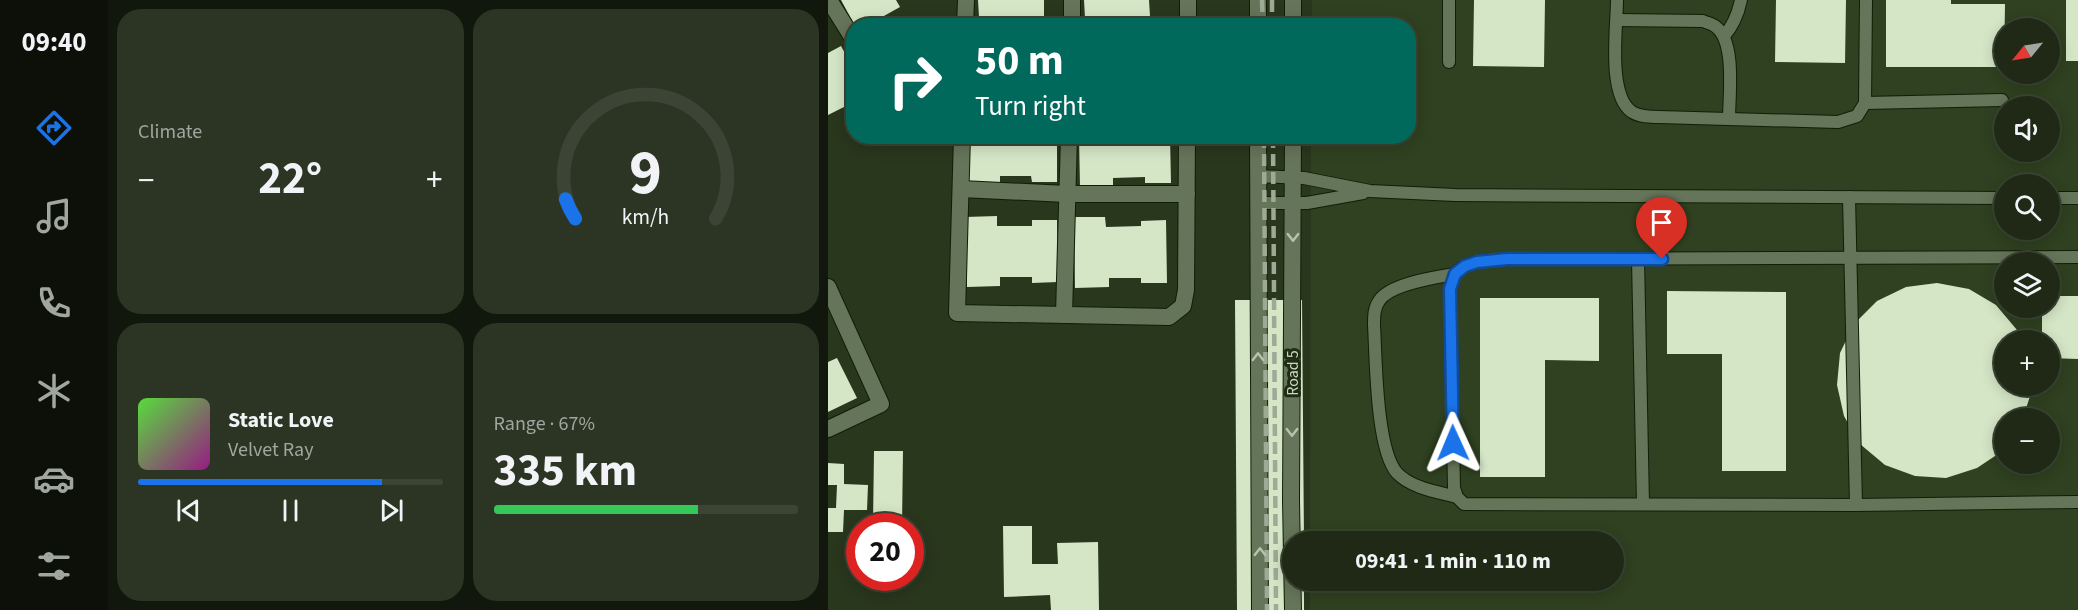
<!DOCTYPE html>
<meta charset="utf-8">
<style>
:root{--surface:#1f2916;--page:#2c3523;--text:#f1f3f6;--muted:#a1a6a1;--line:#3c4535;--accent:#1a73e8}
body{margin:0;font-family:"Source Sans 3",sans-serif;background:var(--page);color:var(--text);height:100vh;display:flex;flex-direction:column;font-size:22px;white-space:nowrap}
*{box-sizing:border-box;margin:0}
p{font-size:20px;color:var(--muted)}
.icon{flex:none;width:33px;height:33px;fill:none;stroke:currentColor;stroke-width:2;stroke-linecap:round;stroke-linejoin:round}
.map{position:relative;flex:1;overflow:hidden}
.drawer{display:flex;flex-direction:column;gap:9px;padding:9px;background:#11170c;width:720px}
.drawer>*{flex:none}
.hud{position:absolute;left:18px;top:18px;width:570px;height:126px;border-radius:24px;box-shadow:0 3px 15px #0003,0 0 0 2px var(--line);background:#00695c;color:#fff;overflow:hidden}
.needle{width:39px;rotate:240deg}
.tools{position:absolute;left:1166px;top:18px;display:grid;gap:12px}
.tools a{display:grid;place-items:center;width:66px;height:66px;border-radius:50%;background:var(--surface);box-shadow:0 3px 15px #0003,0 0 0 2px var(--line);font-size:30px}
.speed{position:absolute;left:18px;top:513px;display:flex;gap:12px;font-size:30px;font-weight:700;text-align:center}
.speed>*{display:grid;place-content:center;width:78px;height:78px;border-radius:50%;background:var(--surface);box-shadow:0 3px 15px #0003,0 0 0 2px var(--line);line-height:1}
.speed .limit{border:9px solid #d22;background:#fff;color:#111}
.pin{position:absolute;display:grid;place-items:center;width:51px;height:51px;color:#fff;margin:-62px -26px;border-radius:50% 50% 50% 0;rotate:-45deg;box-shadow:0 0 6px #0007}
.pin .icon{rotate:45deg}
.me{position:absolute;width:66px;margin:-33px;rotate:359deg;stroke-linejoin:round;filter:drop-shadow(0 0 4px #0008)}
.turn{display:flex;align-items:center;gap:21px;height:126px;padding:0 30px;font-size:27px}
.turn .icon{width:78px;height:78px;stroke-width:2.5}
.turn b{display:block;font-size:42px;line-height:51px}
.big{font-size:45px;font-weight:700;line-height:1.1}
.drawer .widget{flex:1;display:flex;flex-direction:column;justify-content:center;gap:9px;min-width:0;padding:0 21px;border-radius:24px;background:var(--page)}
.drawer .dial{align-items:center;gap:0}
.dial svg{height:156px;overflow:visible;fill:none;stroke:var(--line);stroke-width:7;stroke-linecap:round;text-anchor:middle}
.dial text{fill:var(--text);stroke:none}
.song{display:flex;align-items:center;gap:18px}
.cover{width:72px;height:72px;border-radius:9px;background:linear-gradient(135deg,hsl(110 70% 55%),hsl(310 70% 35%))}
.played{height:6px;border-radius:3px;background:linear-gradient(90deg,var(--accent) 80%,var(--line) 80%)}
.keys{display:flex;justify-content:space-around;direction:ltr}
.heat{display:flex;justify-content:space-between;align-items:center;font-size:33px;direction:ltr}
.charge{height:9px;border-radius:4px;background:linear-gradient(90deg,#34c759 67%,var(--line) 0)}
.drawer .tiles{flex:1;display:grid;gap:9px;grid-template-columns:repeat(2,1fr)}
.trip{position:absolute;left:454px;top:531px;width:342px;height:60px;border-radius:30px;background:var(--surface);box-shadow:0 3px 15px #0003,0 0 0 2px var(--line);font-weight:700;line-height:60px;text-align:center}
main{display:flex;flex:1;min-height:0}
.menu{display:flex;flex-direction:column;width:108px;justify-content:space-around;align-items:center;background:#0c1009;color:var(--muted)}
.menu .icon{width:42px;height:42px}
.menu .active{color:var(--accent)}
.menu b{font-size:27px;color:var(--text)}
.map>svg:first-child{display:block}
</style>
<main>
<nav class="menu">
<b>09:40</b>
<svg class="icon active" aria-label="directions" viewBox="0 0 24 24"><path d="M12 3l9 9-9 9-9-9zM9 14v-3h6M13 9l2 2-2 2"/></svg>
<svg class="icon" aria-label="music" viewBox="0 0 24 24"><path d="M9 18V5l10-2v13"/><circle cx="6" cy="18" r="3"/><circle cx="16" cy="16" r="3"/></svg>
<svg class="icon" aria-label="phone" viewBox="0 0 24 24"><path d="M5 4h4l2 5-3 2q2 4 5 5l2-3 5 2v4C11 20 4 13 5 4z"/></svg>
<svg class="icon" aria-label="climate" viewBox="0 0 24 24"><path d="M12 3v18M4 7l16 10M4 17L20 7"/></svg>
<svg class="icon" aria-label="car" viewBox="0 0 24 24"><path d="M5 17H2v-5l4-1 3-4h7l3 4 3 1v5h-3M9 17h6M6 11h13"/><circle cx="7" cy="17" r="2"/><circle cx="17" cy="17" r="2"/></svg>
<svg class="icon" aria-label="filters" viewBox="0 0 24 24"><path d="M4 7h16M4 17h16"/><circle cx="9" cy="7" r="2"/><circle cx="15" cy="17" r="2"/></svg>
</nav>
<section class="drawer">
<div class="tiles">
<div class="widget"><p>Climate</p>
<div class="heat"><a>−</a><b class="big">22°</b><a>+</a></div>
</div>
<div class="widget dial"><svg viewBox="0 0 100 80">
<path d="M14 69A42 42 0 1 1 86 69"/>
<path d="M14 69A42 42 0 0 1 9 59" stroke="#1a73e8"/>
<text x="50" y="56" font-size="32" font-weight="700">9</text>
<text x="50" y="72" font-size="11">km/h</text>
</svg></div>
<div class="widget">
<div class="song"><i class="cover"></i><div><b>Static Love</b><p>Velvet Ray</p></div></div>
<div class="played"></div>
<div class="keys"><svg class="icon" aria-label="previous" viewBox="0 0 24 24"><path d="M18 5L8 12l10 7zM5 5v14"/></svg><svg class="icon" aria-label="pause" viewBox="0 0 24 24"><path d="M8 5v14M16 5v14"/></svg><svg class="icon" aria-label="next" viewBox="0 0 24 24"><path d="M6 5l10 7-10 7zM19 5v14"/></svg></div>
</div>
<div class="widget"><p>Range · 67%</p><b class="big">335 km</b><div class="charge"></div></div>
</div>
</section>
<div class="map">
<svg width="1250" height="610" viewBox="0 0 1250 610">
<rect width="100%" height="100%" fill="#29371d"/>
<path fill="#2f4120" fill-rule="evenodd" d="M484 0H1250V610H482V581L786 580V542L482 541 483 137 580 136V26L484 25ZM1176 28H1221V74H1176ZM1176 106H1221V152H1176ZM1176 184H1221V230H1176ZM1176 262H1221V308H1176ZM1176 340H1221V386H1176ZM1176 418H1221V464H1176Z"/>
<g fill="#d4e6c6">
<polygon points="13,0 68,0 72,7 38,26 27,26"/>
<polygon points="150,0 216,0 216,16 211,16 211,26 160,26 160,17 151,17"/>
<polygon points="256,0 321,0 322,16 316,16 316,26 266,26 265,18 257,18"/>
<polygon points="646,0 717,0 716,67 645,66"/>
<polygon points="948,0 1018,0 1017,63 947,62"/>
<polygon points="1058,0 1123,0 1123,4 1177,4 1176,67 1058,67"/>
<rect x="1238" y="0" width="12" height="61"/>
<polygon points="13,46 26,70 26,102 0,115 0,53"/>
<polygon points="137,136 229,136 229,182 204,182 203,176 172,176 172,186 138,186"/>
<polygon points="251,136 342,136 343,183 317,183 317,177 285,178 285,186 252,187"/>
<polygon points="169,216 169,226 204,226 204,220 229,220 230,282 204,283 204,277 172,277 172,286 139,287 137,217"/>
<polygon points="246,217 277,217 278,227 313,226 313,221 338,220 339,283 313,283 313,278 281,278 281,287 247,288"/>
<polygon points="1109,283 1141,289 1168,305 1189,330 1194,340 1176,340 1176,386 1203,386 1203,393 1195,418 1176,418 1176,450 1149,468 1118,478 1087,476 1057,465 1032,444 1016,416 1009,385 1012,353 1026,324 1049,301 1078,287"/>
<polygon points="839,291 958,292 958,471 894,471 894,354 839,354"/>
<polygon points="1221,296 1250,296 1250,359 1221,358 1221,340 1214,340 1214,308 1221,308"/>
<polygon points="652,298 771,298 771,361 717,360 717,477 652,477"/>
<polygon points="407,300 474,300 476,542 465,542 465,580 476,580 476,610 409,610"/>
<polygon points="9,358 29,398 0,412 0,362"/>
<polygon points="46,451 75,451 74,526 56,526 56,524 45,524"/>
<polygon points="0,463 16,464 16,484 40,485 39,510 16,510 15,532 0,532 0,508 8,508 9,485 0,485"/>
<polygon points="175,526 204,526 204,564 230,564 229,543 270,542 271,610 223,610 222,595 176,597"/>
</g>
<g fill="none" stroke-linecap="round" stroke-linejoin="round">
<g stroke="#111e06" stroke-width="14">
<g id="service">
<polyline points="621,0 621,62"/>
<path d="M789 0C789 27 779 95 804 112 812 117 822 117 831 117L1010 122 1029 116 1037 103 1038 0"/>
<path d="M789 20 875 21C879 23 885 24 888 27 908 42 901 96 901 119"/>
<path d="M896 36C906 25 910 14 913 0"/>
<polyline points="1037,103 1174,100"/>
<polyline points="429,176 476,178 542,191 627,195 1176,198"/>
<polyline points="1021,197 1028,505"/>
<polyline points="1221,198 1250,198"/>
<polyline points="430,203 479,203 535,193"/>
<path d="M1250 257 679 259C663 261 638 259 627 274 625 278 624 285 622 289L626 488 629 497 636 504 1028 505 1250 502"/>
<polyline points="810,259 815,504"/>
<path d="M627 274C608 277 561 284 551 301 546 308 546 316 546 325 548 359 548 449 569 473 583 488 610 492 629 497"/>
</g>
</g>
<g stroke="#111e06" stroke-width="18">
<g id="minor">
<polyline points="1,0 26,40"/>
<polyline points="137,26 138,0"/>
<polyline points="244,26 244,0"/>
<polyline points="360,26 360,0"/>
<polyline points="134,136 129,313 341,317 355,306 358,290 359,136"/>
<polyline points="133,189 239,194 359,194"/>
<polyline points="0,287 53,404 0,429"/>
<polyline points="236,315 241,136"/>
</g>
</g>
<g stroke="#111e06" stroke-width="18">
<g id="tertiary">
<polyline points="430,26 430,0"/>
<polyline points="465,26 465,0"/>
<polyline points="430,136 432,610"/>
<polyline points="465,136 463,501 465,610"/>
</g>
</g>
<use href="#service" stroke="#657559" stroke-width="12"/>
<use href="#minor" stroke="#657559" stroke-width="16"/>
<use href="#tertiary" stroke="#657559" stroke-width="16"/>
<g stroke="#9ea996" stroke-width="4.5" stroke-dasharray="12 6" stroke-linecap="butt">
<polyline points="434,0 435,26"/>
<polyline points="444,0 444,26"/>
<polyline points="436,136 439,610"/>
<polyline points="445,136 448,610"/>
</g>
</g>
<defs><path id="oneway-chevron" d="M-2-3.5L2.5 0L-2 3.5" fill="none" stroke-width="1.6" stroke-linecap="round" stroke-linejoin="round" transform="scale(1.5)"/></defs>
<g stroke="#b7c2af">
<use href="#oneway-chevron" transform="translate(465 237) rotate(90)"/>
<use href="#oneway-chevron" transform="translate(430 357) rotate(-90)"/>
<use href="#oneway-chevron" transform="translate(464 432) rotate(90)"/>
<use href="#oneway-chevron" transform="translate(432 552) rotate(-90)"/>
</g>
<g fill="none" stroke-linecap="round" stroke-linejoin="round">
<g stroke="#114b97" stroke-width="15">
<polyline id="route" points="625,443 622,289 627,274 637,266 649,262 679,259 834,259"/>
</g>
<use href="#route" stroke="#1a73e8" stroke-width="10"/>
</g>
<g text-anchor="middle" stroke-width="6" stroke-linejoin="round" paint-order="stroke">
<g font-size="16" fill="#ccd5c5" stroke="#1f2d13">
<text transform="translate(464 373) rotate(-90)" y="6">Road 5</text>
</g>
</g>
</svg>
<div class="tools">
<a><svg class="needle" viewBox="-14 -14 28 28"><path d="M0-13l5 13h-10z" fill="#e53935"/><path d="M0 13l5-13h-10z" fill="#a1a6a1"/></svg></a>
<a><svg class="icon" aria-label="sound" viewBox="0 0 24 24"><path d="M4 9h4l5-4v14l-5-4H4zM17 9q2 3 0 6"/></svg></a>
<a><svg class="icon" aria-label="search" viewBox="0 0 24 24"><circle cx="10" cy="10" r="6"/><path d="M15 15l6 6"/></svg></a>
<a><svg class="icon" aria-label="layers" viewBox="0 0 24 24"><path d="M12 4l9 5-9 5-9-5zM3 14l9 5 9-5"/></svg></a>
<a>+</a>
<a>−</a>
</div>
<div class="speed"><div class="limit">20</div></div>
<div class="pin" style="left:834px;top:259px;background:#d93025"><svg class="icon" aria-label="arrive" viewBox="0 0 24 24"><path d="M6 21V4h12l-3 4 3 4H6"/></svg></div>
<svg class="me" style="left:625px;top:443px" viewBox="-20 -20 40 40"><path d="M0-17L14 15 0 8-14 15z" fill="#1a73e8" stroke="#fff" stroke-width="4"/></svg>
<div class="trip">09:41 · 1 min · 110 m</div>
<div class="hud">
<div class="turn"><svg class="icon" aria-label="right" viewBox="0 0 24 24"><path d="M7 20v-9h11M14 6l5 5-5 5"/></svg><div><b>50 m</b>Turn right</div></div>
</div>
</div>
</main>
